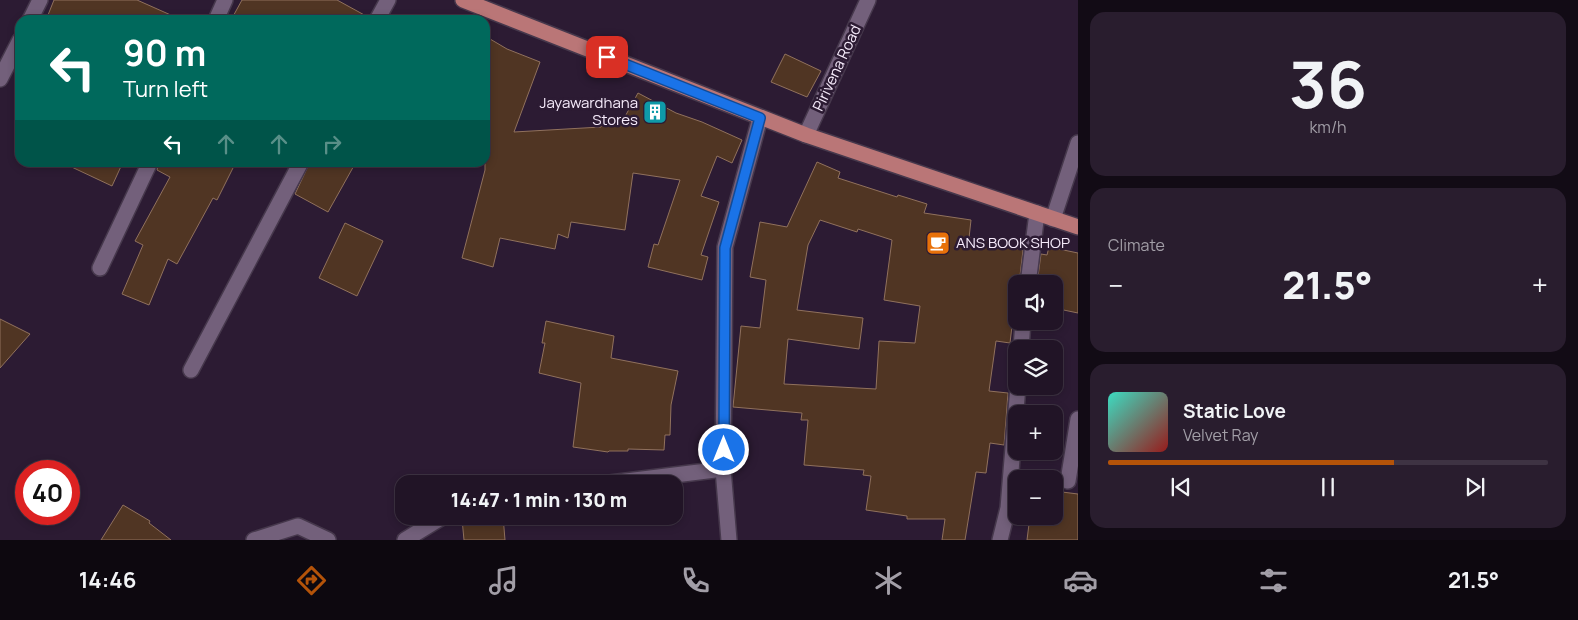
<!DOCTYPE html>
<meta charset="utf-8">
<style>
:root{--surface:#211426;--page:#291d2e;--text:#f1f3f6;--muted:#a29ea7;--line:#3e3343;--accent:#b45309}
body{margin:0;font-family:Manrope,sans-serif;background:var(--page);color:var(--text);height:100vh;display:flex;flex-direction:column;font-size:19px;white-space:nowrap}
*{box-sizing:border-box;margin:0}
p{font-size:16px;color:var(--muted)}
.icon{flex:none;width:28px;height:28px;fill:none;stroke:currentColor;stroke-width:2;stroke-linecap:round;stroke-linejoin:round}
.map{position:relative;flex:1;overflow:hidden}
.side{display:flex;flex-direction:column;gap:12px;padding:12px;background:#120b15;width:500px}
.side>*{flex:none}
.banner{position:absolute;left:15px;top:15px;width:475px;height:152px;border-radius:15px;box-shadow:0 2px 8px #0003,0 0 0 1px var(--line);background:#00695c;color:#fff;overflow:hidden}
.fabs{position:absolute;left:1008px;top:275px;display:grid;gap:10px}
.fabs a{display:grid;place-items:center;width:55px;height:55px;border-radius:10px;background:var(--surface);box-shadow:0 2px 8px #0003,0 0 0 1px var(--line);font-size:25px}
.speed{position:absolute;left:15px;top:460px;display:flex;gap:10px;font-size:25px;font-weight:700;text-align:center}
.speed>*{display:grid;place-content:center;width:65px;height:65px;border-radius:50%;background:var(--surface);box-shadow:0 2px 8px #0003,0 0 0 1px var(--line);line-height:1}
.speed .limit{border:8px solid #d22;background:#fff;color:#111}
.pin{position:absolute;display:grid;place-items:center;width:42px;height:42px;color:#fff;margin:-21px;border-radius:10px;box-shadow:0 2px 8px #0006}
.me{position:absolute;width:55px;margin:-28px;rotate:0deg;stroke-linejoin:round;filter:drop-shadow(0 0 4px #0008)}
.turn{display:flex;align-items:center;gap:18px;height:105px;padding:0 25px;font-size:22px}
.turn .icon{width:65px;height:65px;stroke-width:2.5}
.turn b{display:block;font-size:35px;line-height:42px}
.lanes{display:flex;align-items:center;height:48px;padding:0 25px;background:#0003;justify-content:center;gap:25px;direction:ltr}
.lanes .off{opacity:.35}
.big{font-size:38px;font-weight:800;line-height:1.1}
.side .tile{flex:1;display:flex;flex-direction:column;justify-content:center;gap:8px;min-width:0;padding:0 18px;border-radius:15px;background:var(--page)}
.side .dial{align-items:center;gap:0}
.dial b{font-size:65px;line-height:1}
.song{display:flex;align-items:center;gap:15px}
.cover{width:60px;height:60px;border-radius:8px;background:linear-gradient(135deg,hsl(170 70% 55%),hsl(0 70% 35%))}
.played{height:5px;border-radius:2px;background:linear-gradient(90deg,var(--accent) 65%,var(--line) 65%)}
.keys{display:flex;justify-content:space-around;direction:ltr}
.heat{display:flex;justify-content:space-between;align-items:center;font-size:28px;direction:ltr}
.trip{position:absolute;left:395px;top:475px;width:288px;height:50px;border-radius:15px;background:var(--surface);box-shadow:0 2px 8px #0003,0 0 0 1px var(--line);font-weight:800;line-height:50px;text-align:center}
.dock{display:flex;height:80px;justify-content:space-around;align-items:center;background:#0d080f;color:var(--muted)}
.dock .icon{width:35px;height:35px}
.dock .current{color:var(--accent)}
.dock b{font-size:22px;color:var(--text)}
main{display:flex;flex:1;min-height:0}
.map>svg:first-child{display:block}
</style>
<main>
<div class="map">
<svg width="1078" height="540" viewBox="0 0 1078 540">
<rect width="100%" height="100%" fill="#2c1b33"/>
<g fill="#503523" stroke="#90715d" fill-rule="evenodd">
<polygon points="54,0 137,0 182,20 46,20"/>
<polygon points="242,0 337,0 368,17 368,20 231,20"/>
<polygon points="485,36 507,49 540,62 514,132 601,127 601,114 622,122 638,93 676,113 702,122 742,140 732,163 717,156 701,196 719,202 701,255 708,257 702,280 648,267 654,244 658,245 680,180 633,173 625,230 571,222 568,238 558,234 555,249 500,238 493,267 462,258 485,170"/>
<polygon points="785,54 821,71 807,97 771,82"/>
<polygon points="61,162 123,162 112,186"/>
<polygon points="159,162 236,162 217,200 213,198 177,264 168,259 149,305 122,294 143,245 135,241 170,177 157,170"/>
<polygon points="310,162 356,162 328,212 295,194"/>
<path d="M817 162 840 172 838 178 897 197 898 195 927 204 924 213 971 220 969 238 1000 242V245L1023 250 1019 284H1016V310L1014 309 1010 343 996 341 989 391 1008 393 1004 445 990 443 986 473 976 472 965 540H942L945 519H907V516L866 510 871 476 863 475 864 470 804 465 808 420H801L802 413 733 407 741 326 760 328 766 280 750 277 760 222 787 227ZM820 220 857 232 858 229 892 240 884 300 920 306 915 343 879 341 876 389 784 384 788 339 859 349 863 318 797 310 808 245Z"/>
<polygon points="345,223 383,241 357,296 319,278"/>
<polygon points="1049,247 1078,253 1078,313 1054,308 1054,284 1037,284 1041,254 1047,255"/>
<polygon points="0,319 30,334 0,368"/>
<polygon points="546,321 614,336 611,358 678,371 671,405 670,435 665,435 664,450 628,449 628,451 609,451 608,452 573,447 581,383 539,373 545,343 542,343"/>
<polygon points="1054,491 1078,494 1078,540 1027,540 1030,516 1054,516"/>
<polygon points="123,505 150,521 149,523 171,540 101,540"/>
<polygon points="503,516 505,540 464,540 462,519"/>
</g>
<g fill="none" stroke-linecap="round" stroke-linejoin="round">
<g stroke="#46384c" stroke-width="18">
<g id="minor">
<polyline points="30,20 40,0"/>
<polyline points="216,20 225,0"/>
<polyline points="377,20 388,0"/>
<polyline points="0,79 20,40"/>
<polyline points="806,135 868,0"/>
<polyline points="1053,219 1078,143"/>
<polyline points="100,268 150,162"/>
<polyline points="1028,284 1037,213"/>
<polyline points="1021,349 1023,321"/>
<polyline points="191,370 301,162"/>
<polyline points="1068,481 1078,419"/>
<polyline points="602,484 723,469"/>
<polyline points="254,540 298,526 328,540"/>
<polyline points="405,540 444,516"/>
<polyline points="729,540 723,469 725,247 760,118"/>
<polyline points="1000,540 1008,508 1018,386"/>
</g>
</g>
<g stroke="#46384c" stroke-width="18">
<polyline id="major" points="463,0 806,135 1078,227"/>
</g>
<use href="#minor" stroke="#73607b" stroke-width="15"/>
<use href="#major" stroke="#ba7677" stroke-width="15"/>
</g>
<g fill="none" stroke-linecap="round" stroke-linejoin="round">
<g stroke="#114b97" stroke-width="12">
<polyline id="route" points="607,57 760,118 725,248 724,450"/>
</g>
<use href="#route" stroke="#1a73e8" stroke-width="9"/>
</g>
<defs>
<g id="building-square" transform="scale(1.25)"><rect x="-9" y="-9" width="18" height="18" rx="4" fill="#0f9aa8" stroke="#2c1b33"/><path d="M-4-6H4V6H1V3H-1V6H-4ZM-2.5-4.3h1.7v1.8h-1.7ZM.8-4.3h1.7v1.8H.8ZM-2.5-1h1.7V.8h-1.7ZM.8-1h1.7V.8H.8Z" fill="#fff"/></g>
<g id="cafe-square" transform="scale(1.25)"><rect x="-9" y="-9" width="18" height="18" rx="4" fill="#e8710a" stroke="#2c1b33"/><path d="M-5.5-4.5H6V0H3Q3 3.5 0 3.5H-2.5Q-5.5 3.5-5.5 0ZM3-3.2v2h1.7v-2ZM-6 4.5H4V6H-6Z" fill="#fff"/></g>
</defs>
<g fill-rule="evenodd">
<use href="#building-square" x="655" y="112"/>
<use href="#cafe-square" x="938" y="243"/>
</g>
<g text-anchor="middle" stroke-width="5" stroke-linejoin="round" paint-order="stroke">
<g font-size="15" fill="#f6ebfb" stroke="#2c1b33">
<text transform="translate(837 68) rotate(-65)" y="5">Pirivena Road</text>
</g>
<g font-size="15" fill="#f6ebfb" stroke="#2c1b33" text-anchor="end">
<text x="638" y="108">Jayawardhana<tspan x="638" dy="17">Stores</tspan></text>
<text x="956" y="248" text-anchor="start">ANS BOOK SHOP</text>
</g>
</g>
</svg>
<div class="fabs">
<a><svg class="icon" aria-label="sound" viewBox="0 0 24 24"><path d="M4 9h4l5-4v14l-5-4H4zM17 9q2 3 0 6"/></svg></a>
<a><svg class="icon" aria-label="layers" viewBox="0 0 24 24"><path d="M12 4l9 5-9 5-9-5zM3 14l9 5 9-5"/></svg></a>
<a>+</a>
<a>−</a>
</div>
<div class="speed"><div class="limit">40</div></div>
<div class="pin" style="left:607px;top:57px;background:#d93025"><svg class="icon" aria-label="arrive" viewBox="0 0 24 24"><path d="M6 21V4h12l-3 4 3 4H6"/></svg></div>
<svg class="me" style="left:724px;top:450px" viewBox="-20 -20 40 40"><circle r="17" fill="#1a73e8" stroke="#fff" stroke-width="3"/><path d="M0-11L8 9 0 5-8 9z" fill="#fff"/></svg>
<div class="trip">14:47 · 1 min · 130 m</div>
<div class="banner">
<div class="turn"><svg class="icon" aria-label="left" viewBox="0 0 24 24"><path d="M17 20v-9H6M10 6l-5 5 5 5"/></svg><div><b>90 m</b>Turn left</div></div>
<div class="lanes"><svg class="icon" aria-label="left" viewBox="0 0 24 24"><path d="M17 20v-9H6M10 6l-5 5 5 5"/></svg><svg class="icon off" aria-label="ahead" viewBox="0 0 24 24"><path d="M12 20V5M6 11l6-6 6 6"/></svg><svg class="icon off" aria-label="ahead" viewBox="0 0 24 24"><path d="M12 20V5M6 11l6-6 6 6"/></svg><svg class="icon off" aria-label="right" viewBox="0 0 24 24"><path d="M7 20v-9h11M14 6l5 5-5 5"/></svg></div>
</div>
</div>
<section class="side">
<div class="tile dial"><b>36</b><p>km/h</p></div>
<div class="tile"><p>Climate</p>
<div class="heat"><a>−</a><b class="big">21.5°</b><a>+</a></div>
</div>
<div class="tile">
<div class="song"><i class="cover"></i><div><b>Static Love</b><p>Velvet Ray</p></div></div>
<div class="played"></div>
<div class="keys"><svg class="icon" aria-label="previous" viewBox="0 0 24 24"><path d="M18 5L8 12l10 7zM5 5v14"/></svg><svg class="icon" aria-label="pause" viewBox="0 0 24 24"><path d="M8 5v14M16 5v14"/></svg><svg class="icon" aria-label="next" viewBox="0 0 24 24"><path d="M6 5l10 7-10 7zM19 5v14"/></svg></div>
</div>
</section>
</main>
<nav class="dock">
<b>14:46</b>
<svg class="icon current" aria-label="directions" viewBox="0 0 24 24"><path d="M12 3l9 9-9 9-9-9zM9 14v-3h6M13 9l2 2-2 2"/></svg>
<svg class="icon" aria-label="music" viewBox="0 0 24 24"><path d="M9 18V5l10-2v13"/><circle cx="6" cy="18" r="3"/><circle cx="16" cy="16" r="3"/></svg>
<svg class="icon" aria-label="phone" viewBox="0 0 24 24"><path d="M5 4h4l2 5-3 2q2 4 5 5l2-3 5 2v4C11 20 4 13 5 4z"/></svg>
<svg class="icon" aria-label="climate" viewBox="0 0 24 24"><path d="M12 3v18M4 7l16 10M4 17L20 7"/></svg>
<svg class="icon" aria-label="car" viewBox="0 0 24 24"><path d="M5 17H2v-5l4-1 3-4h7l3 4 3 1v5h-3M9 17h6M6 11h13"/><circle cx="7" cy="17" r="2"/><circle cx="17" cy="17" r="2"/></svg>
<svg class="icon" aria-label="filters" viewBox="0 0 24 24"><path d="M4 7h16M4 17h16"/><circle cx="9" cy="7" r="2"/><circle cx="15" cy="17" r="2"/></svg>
<b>21.5°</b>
</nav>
